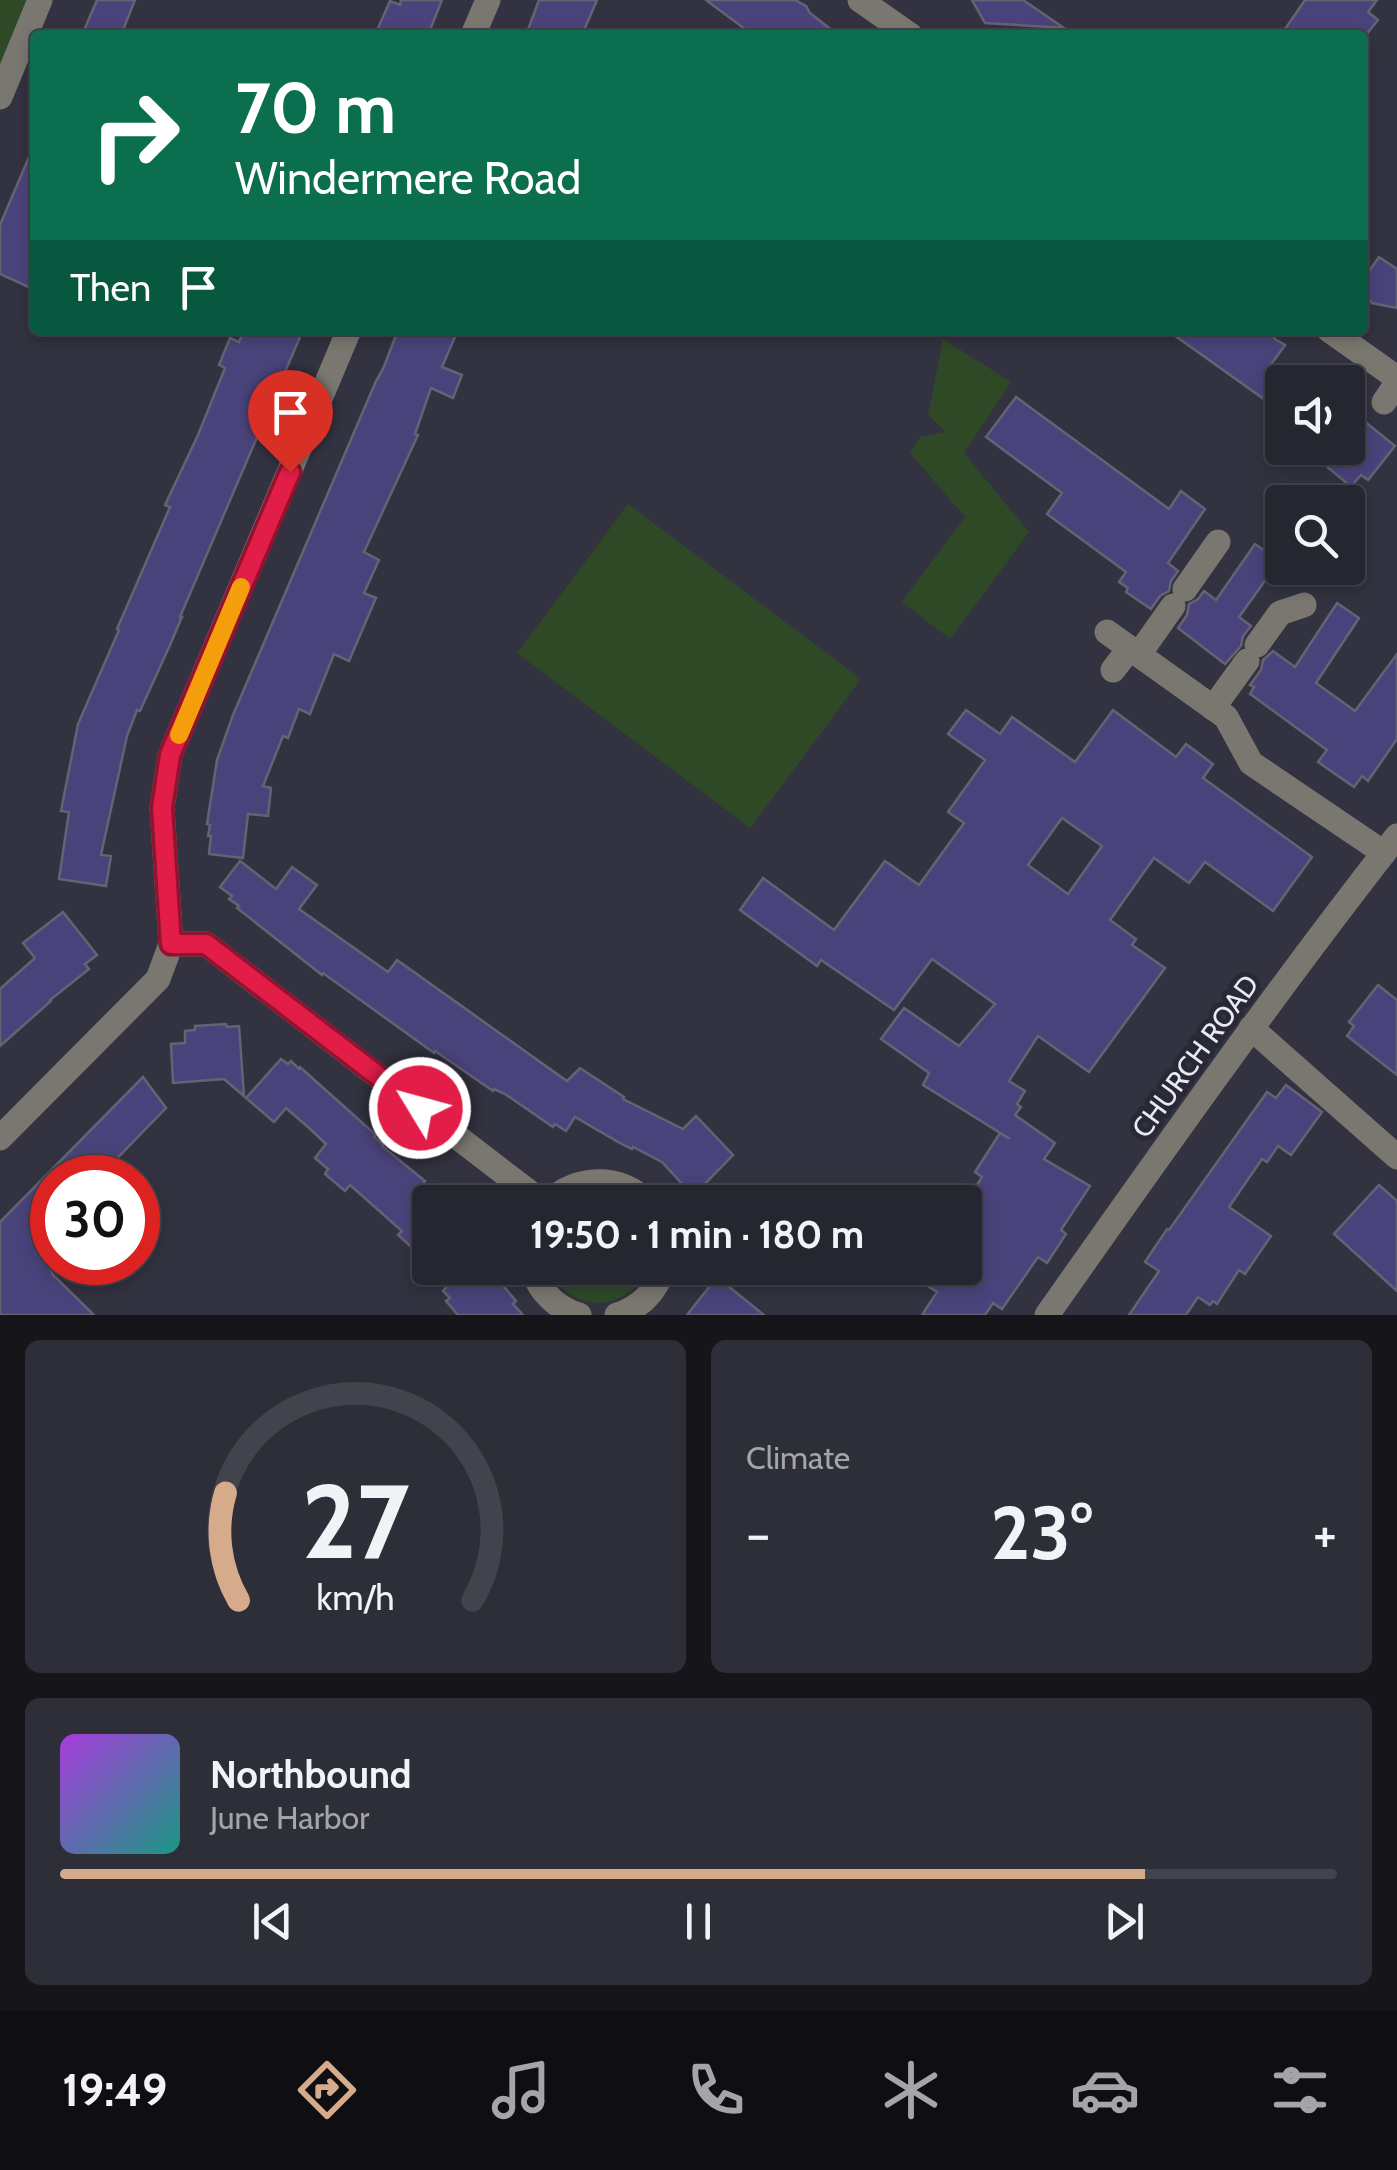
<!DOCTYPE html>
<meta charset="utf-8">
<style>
:root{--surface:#262630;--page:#2e2e38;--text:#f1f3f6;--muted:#a4a5ab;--line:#42434c;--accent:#d6ab8b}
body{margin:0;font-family:Cabin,sans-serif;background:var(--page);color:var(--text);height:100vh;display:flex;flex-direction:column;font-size:38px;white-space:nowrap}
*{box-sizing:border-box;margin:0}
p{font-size:32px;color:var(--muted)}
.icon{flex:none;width:55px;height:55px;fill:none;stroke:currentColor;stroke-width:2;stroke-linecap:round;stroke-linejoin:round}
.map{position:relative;height:1315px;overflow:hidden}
.side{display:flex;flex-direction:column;gap:25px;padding:25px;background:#15151a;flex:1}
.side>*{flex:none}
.top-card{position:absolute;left:30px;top:30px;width:1338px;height:305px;border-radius:10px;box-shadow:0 5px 15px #0003,0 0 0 2px var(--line);background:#0b6e4f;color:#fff;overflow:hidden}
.fabs{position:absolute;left:1265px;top:365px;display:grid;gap:20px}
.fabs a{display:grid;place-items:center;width:100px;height:100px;border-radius:10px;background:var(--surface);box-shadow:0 5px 15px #0003,0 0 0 2px var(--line);font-size:50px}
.speed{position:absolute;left:30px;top:1155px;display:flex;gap:20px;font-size:50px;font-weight:700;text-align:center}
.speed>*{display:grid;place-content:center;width:130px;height:130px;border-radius:50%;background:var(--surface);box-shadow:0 5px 15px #0003,0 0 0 2px var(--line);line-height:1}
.speed .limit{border:15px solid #d22;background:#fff;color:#111}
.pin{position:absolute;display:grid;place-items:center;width:85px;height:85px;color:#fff;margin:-102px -42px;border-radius:50% 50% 50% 0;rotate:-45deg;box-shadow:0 0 10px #0007}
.pin .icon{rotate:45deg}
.me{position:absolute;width:110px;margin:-55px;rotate:307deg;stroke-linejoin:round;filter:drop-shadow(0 0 8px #0008)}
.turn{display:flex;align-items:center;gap:35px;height:210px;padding:0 40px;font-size:45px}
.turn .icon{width:130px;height:130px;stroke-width:2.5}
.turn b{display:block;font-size:70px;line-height:85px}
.then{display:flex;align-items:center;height:95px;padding:0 40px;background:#0003;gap:20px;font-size:38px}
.big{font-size:75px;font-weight:700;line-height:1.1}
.side .widget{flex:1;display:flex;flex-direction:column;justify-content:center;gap:15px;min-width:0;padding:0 35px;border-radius:15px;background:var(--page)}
.side .dial{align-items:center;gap:0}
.dial svg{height:260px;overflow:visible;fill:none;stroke:var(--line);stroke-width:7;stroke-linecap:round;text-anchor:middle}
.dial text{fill:var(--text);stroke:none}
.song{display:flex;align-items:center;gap:30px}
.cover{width:120px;height:120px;border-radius:15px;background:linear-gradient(135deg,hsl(280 70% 55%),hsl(170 70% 35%))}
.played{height:10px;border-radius:5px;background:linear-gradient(90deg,var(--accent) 85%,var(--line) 85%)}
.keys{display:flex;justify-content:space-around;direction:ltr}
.heat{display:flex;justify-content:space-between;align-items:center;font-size:55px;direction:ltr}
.side .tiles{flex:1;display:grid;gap:25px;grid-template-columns:1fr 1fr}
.widget:last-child{grid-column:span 2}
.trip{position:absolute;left:412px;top:1185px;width:570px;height:100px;border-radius:10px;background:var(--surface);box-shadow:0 5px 15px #0003,0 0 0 2px var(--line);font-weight:700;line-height:100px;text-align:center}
.dock{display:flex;height:160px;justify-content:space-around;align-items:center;background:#0f0f13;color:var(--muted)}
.dock .icon{width:70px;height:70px}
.dock .selected{color:var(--accent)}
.dock b{font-size:45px;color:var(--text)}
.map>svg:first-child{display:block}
</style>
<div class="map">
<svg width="1397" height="1315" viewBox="0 0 1397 1315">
<rect width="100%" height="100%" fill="#323240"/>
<g fill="#2f4927">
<polygon points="0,0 29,0 0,70"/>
<polygon points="943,339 1011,382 964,453 1029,532 950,639 902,602 965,517 910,453 920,437 946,432 928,415"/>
<polygon points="628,504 861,679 750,828 517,653"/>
<path d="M548 1268H649C624 1314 572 1315 548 1268Z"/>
</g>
<g fill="#4a437b" stroke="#636373" stroke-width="2.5" fill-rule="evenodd">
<polygon points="97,0 135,0 121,35 82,35"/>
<polygon points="401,0 442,0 428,35 375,35 390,1 400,5"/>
<polygon points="539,0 597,0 582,35 526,35"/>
<polygon points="706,0 795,0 806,6 810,13 838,35 753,35"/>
<polygon points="972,0 1023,0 1064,28 985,23"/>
<polygon points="1305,0 1377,0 1368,12 1378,20 1366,35 1281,35"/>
<polygon points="35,143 35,290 0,274 0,225"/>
<polygon points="1379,257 1397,269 1397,308 1372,303 1362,292 1362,281"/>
<polygon points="244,330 303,330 180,617 182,617 170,645 140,711 137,710 127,736 101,855 111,856 106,886 59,879 69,812 61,811 78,724 119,630 117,629 170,507 165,505 198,435 225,368 219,365 230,338 239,342"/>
<polygon points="398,330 458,330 442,367 462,375 453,398 431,388 415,434 418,435 364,552 379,560 364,593 376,598 349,661 334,654 310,714 299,709 288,738 283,736 263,786 271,788 268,816 248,814 243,858 209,854 211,836 208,836 210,825 207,824 217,760 233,715 376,381 383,369"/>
<polygon points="1167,330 1271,331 1275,339 1285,345 1269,367 1282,366 1282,412"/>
<polygon points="1016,397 1169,509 1181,491 1205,509 1168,563 1178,571 1171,581 1169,591 1160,596 1151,609 1126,592 1128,588 1119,582 1126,572 1047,514 1062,493 986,437"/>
<polygon points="1348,408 1395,446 1368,480 1361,475 1348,490 1348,484 1304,448 1348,448"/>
<polygon points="1255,544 1279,561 1239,617 1251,626 1243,636 1241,646 1225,664 1178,628 1187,615 1189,604 1198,599 1204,591 1216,600"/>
<polygon points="1337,603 1359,618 1316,683 1355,711 1397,654 1397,739 1368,781 1362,776 1354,787 1318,762 1327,750 1250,694 1254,687 1250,685 1261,670 1263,660 1273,651 1295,667"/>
<path d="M966 710 1000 734 1012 717 1075 762 1113 710 1176 757 1186 744 1213 764 1203 778 1312 857 1273 911 1205 862 1189 883 1154 858 1110 920 1136 939 1132 945 1165 968 1089 1072 1038 1036 1009 1081 1025 1091 1017 1104 1021 1107 1015 1115 1055 1143 1044 1159 1090 1186 1061 1230 1066 1234 1047 1263 1038 1257 1002 1309 993 1303 985 1315H922L937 1292 899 1268H965V1204L982 1177 975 1172 1000 1133 1010 1139 923 1085 929 1073 881 1039 904 1008 959 1046 995 1004 932 959 894 1010 821 960 817 966 740 910 763 878 834 930 885 861 919 885 964 823 948 812 985 760 948 734ZM1062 818 1102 846 1068 894 1028 865Z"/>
<polygon points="240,861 276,889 292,867 317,885 299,909 388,972 397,960 567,1081 580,1068 624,1097 623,1099 683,1129 696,1116 733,1155 693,1196 662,1162 633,1147 632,1149 618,1142 575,1117 566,1131 555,1124 553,1127 505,1094 494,1089 493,1091 435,1051 434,1053 323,973 322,975 237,908 239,906 229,899 232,896 220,887"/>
<polygon points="63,912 97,955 85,964 89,969 50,1000 51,1001 0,1046 0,989 35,958 23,943"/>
<polygon points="1378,985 1397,1000 1397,1075 1347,1036 1354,1026 1349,1022"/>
<polygon points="226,1024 227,1027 239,1026 244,1096 224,1079 173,1083 171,1044 185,1043 185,1031 195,1030 195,1026"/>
<polygon points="281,1059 288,1064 291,1061 299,1069 300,1067 376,1135 374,1137 383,1144 382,1146 425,1181 423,1184 428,1187 425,1191 430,1195 430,1264 398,1235 402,1231 350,1185 345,1191 325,1174 328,1169 315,1158 326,1144 308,1127 286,1108 274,1122 246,1098"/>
<polygon points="143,1077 166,1108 98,1178 52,1178 52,1274 94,1315 0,1315 0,1222"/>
<polygon points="1286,1085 1322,1112 1291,1155 1278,1146 1267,1162 1262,1159 1229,1207 1271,1236 1245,1274 1239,1270 1217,1304 1213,1301 1210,1305 1198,1297 1186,1315 1129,1315 1159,1271 1145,1262 1167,1229 1169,1230 1267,1092 1276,1098"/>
<polygon points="1379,1185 1397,1201 1397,1291 1334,1234"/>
<polygon points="434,1268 488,1268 516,1301 513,1304 523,1315 458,1315 446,1301 450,1298 443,1291 451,1282"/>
<polygon points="717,1277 764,1315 687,1315"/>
</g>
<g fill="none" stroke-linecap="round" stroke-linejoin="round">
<g stroke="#7a7770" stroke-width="25">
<polyline points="860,0 910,35"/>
<polyline points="473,35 488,0"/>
<polyline points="0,97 40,0"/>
<polyline points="1329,330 1397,378"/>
<polyline points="1384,402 1397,383"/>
<polyline points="1185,589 1218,542"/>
<polyline points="1107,632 1226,717 1251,763 1384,853"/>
<polyline points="1257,645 1280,613 1304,605"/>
<polyline points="1139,654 1173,606"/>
<polyline points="1113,670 1130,648"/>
<polyline points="1213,708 1247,661"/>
<polyline points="171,944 206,944 542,1202"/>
<polyline points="1251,1028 1397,1157"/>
<polyline points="0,1138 158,979 171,944 162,808 170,755 349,330"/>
<path d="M549 1202C577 1176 619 1174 647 1202"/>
<path d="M532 1268C539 1291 556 1308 579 1315"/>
<path d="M617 1315C640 1308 657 1291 663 1268"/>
<path d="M1047 1315C1161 1153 1275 992 1397 836"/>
</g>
</g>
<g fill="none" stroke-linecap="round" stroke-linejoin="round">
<g stroke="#92132f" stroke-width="25">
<polyline id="route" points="290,472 170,755 162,808 171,944 206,944 420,1108"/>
</g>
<use href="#route" stroke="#e11d48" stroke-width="18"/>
<polyline stroke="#f59e0b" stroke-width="18" points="179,735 241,587"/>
</g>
<g text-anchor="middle" stroke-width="10" stroke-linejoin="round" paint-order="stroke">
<g font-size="28" fill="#eaeaf3" stroke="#282836">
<text transform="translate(1195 1056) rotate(-54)" y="10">CHURCH ROAD</text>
</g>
</g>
</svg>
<div class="fabs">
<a><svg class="icon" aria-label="sound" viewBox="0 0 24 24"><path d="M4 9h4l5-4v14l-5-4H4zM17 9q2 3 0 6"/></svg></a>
<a><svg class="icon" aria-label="search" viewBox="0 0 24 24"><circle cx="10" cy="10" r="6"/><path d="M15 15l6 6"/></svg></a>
</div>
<div class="speed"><div class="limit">30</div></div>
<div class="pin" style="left:290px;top:472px;background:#d93025"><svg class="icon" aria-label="arrive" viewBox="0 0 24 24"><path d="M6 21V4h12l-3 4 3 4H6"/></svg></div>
<svg class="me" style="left:420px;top:1108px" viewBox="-20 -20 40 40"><circle r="17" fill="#e11d48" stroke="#fff" stroke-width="3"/><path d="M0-11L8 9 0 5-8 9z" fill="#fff"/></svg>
<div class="trip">19:50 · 1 min · 180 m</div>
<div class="top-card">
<div class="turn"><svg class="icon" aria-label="right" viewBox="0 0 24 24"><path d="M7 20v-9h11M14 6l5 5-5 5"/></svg><div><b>70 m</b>Windermere Road</div></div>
<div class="then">Then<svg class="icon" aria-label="arrive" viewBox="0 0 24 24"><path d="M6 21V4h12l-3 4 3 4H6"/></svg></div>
</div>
</div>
<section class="side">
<div class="tiles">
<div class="widget dial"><svg viewBox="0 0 100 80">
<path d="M14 69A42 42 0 1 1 86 69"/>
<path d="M14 69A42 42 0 0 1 10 36" stroke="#d6ab8b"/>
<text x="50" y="56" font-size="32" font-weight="700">27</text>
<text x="50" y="72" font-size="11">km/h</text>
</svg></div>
<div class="widget"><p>Climate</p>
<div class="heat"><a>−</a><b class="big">23°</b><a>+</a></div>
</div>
<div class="widget">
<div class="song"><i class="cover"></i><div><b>Northbound</b><p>June Harbor</p></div></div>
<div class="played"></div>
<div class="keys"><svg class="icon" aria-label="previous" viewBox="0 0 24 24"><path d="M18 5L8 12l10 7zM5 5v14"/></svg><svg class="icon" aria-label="pause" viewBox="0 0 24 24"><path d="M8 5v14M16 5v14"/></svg><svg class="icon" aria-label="next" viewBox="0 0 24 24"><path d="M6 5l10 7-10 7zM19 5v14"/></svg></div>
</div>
</div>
</section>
<nav class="dock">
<b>19:49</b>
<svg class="icon selected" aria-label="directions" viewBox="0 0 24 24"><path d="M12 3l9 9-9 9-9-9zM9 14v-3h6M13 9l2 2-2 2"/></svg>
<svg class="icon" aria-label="music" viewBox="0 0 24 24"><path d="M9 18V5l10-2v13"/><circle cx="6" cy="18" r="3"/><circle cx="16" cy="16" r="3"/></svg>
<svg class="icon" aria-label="phone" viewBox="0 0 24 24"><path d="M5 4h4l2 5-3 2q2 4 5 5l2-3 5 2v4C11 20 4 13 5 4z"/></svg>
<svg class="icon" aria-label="climate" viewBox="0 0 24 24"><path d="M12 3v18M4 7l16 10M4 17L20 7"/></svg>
<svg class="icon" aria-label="car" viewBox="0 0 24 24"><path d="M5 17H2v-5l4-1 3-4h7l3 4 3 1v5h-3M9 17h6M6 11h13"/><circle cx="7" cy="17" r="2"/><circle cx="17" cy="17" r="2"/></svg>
<svg class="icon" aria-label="filters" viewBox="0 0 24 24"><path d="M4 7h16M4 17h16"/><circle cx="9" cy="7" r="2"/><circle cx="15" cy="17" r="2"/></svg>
</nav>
